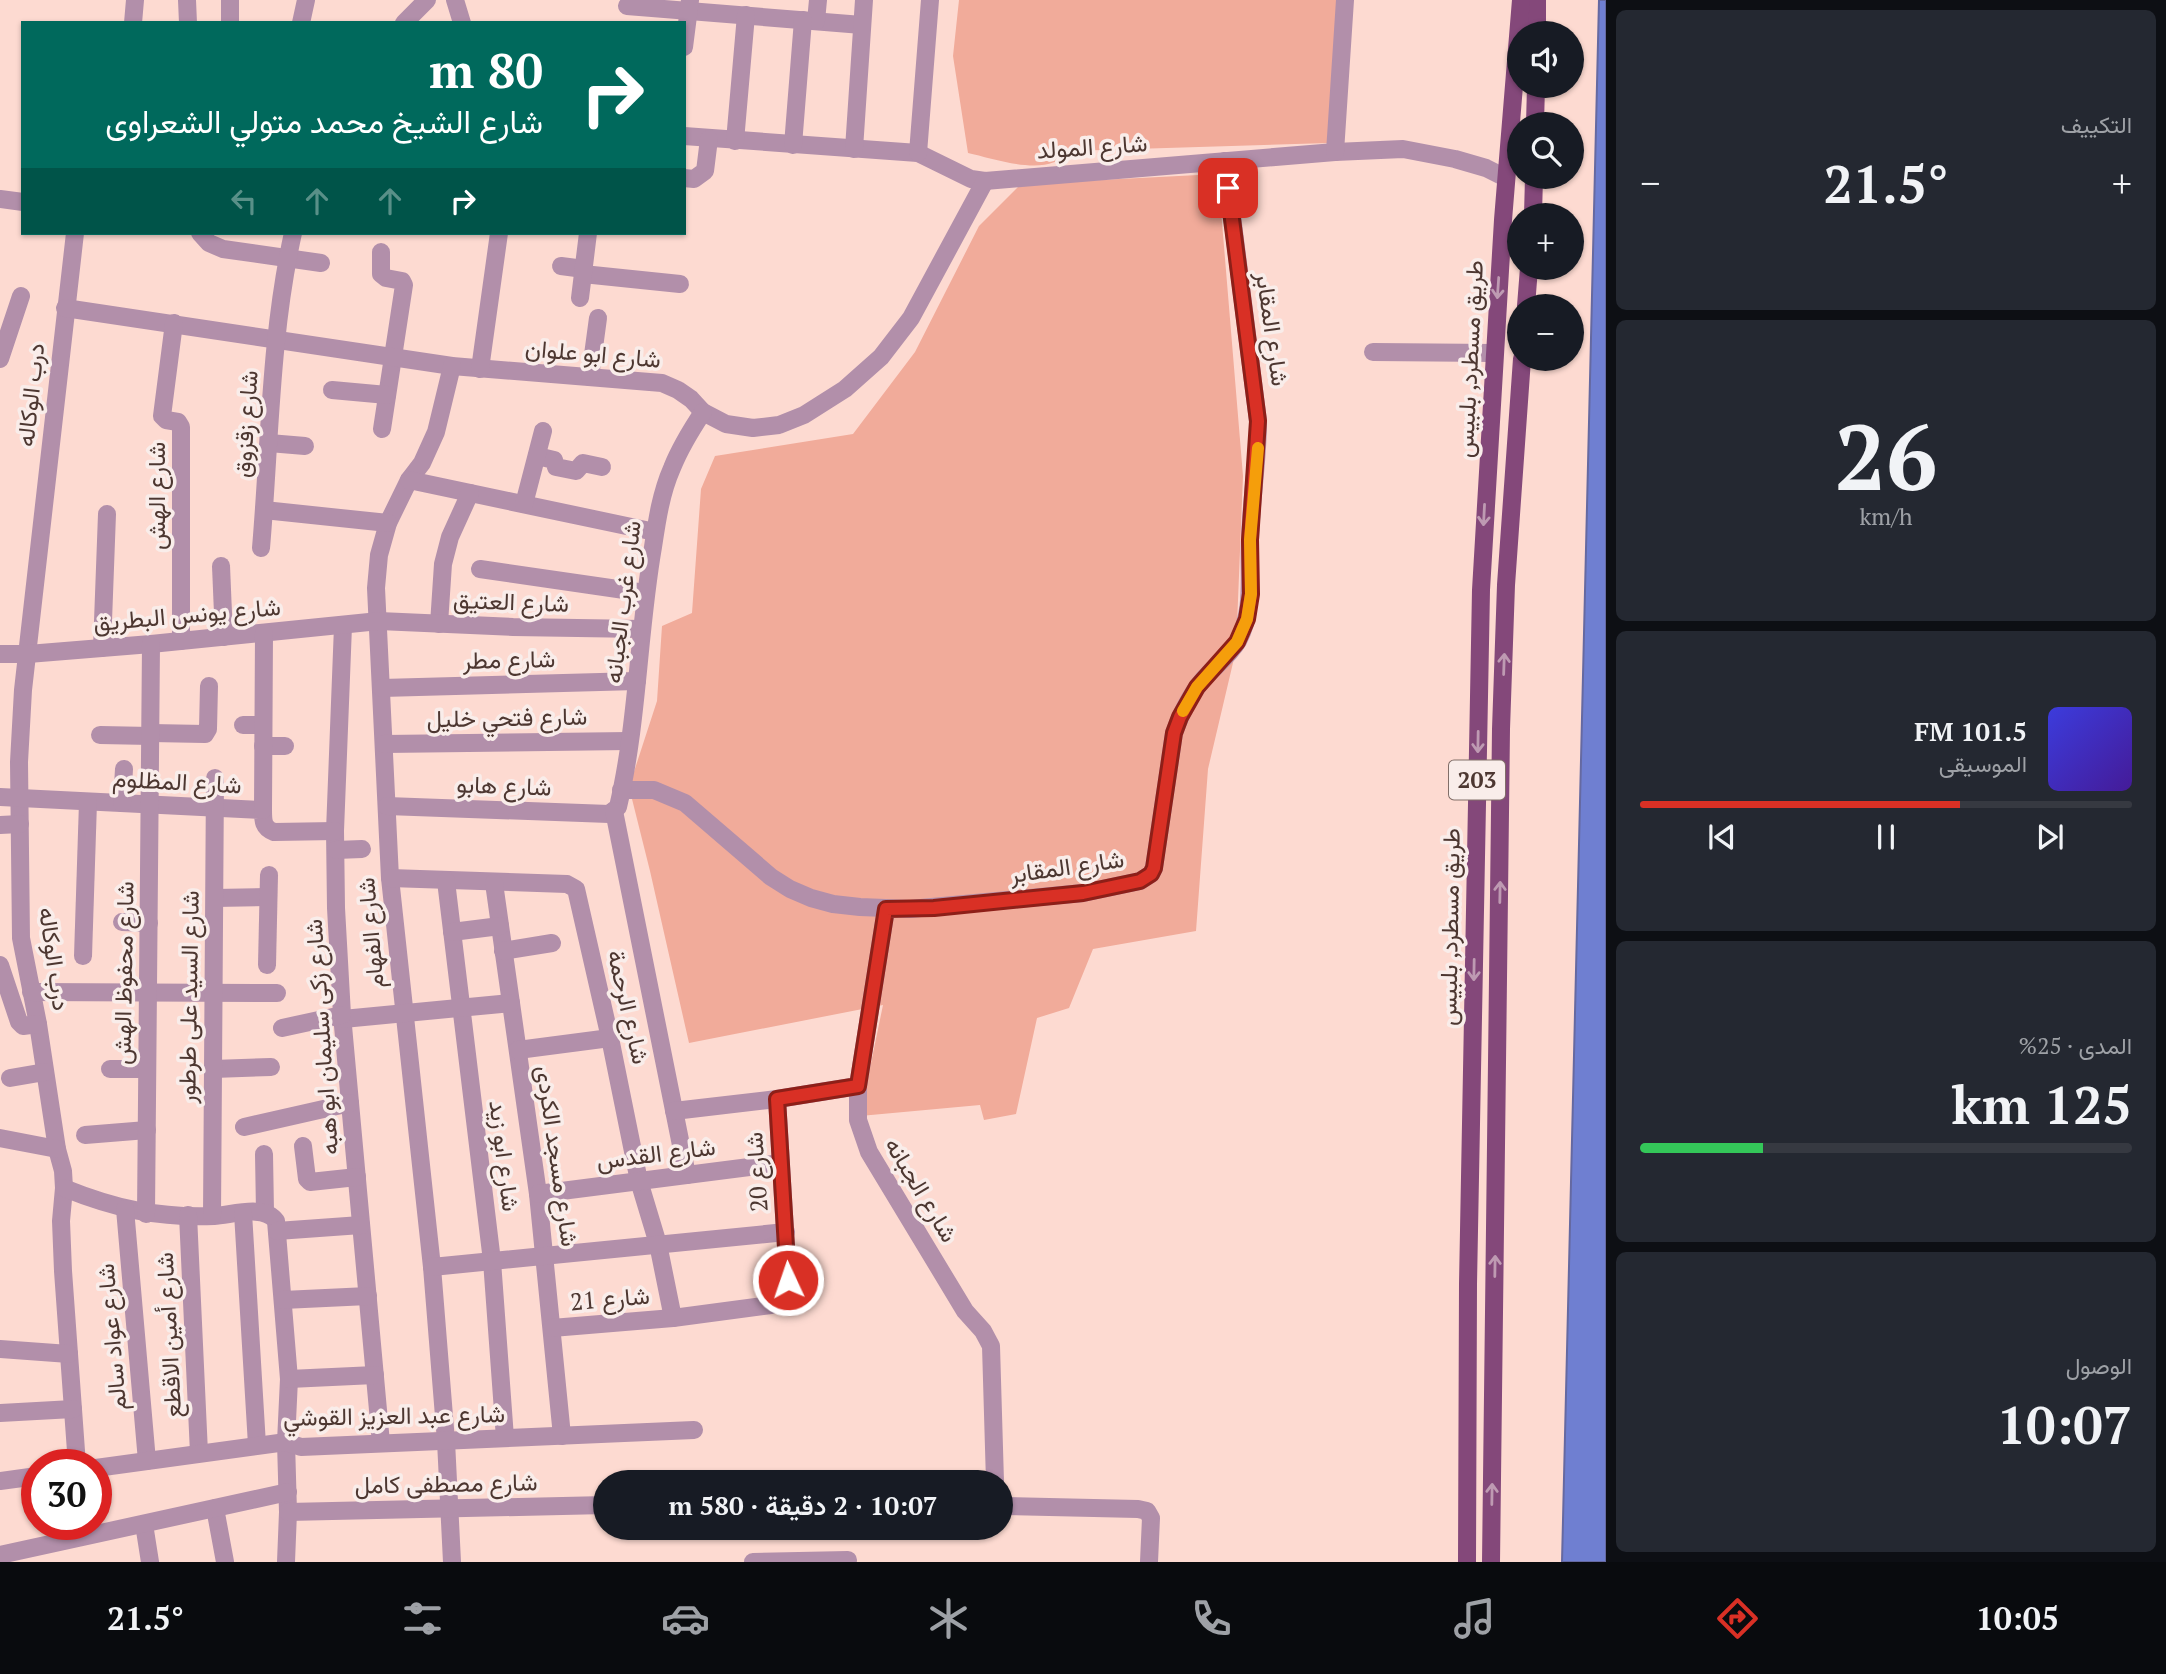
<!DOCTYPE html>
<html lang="ar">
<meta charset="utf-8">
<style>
:root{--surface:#171b24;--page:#242831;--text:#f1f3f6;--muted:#9ea1a6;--line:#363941;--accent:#d93025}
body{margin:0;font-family:"PT Serif",Vazirmatn,serif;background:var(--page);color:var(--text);direction:rtl;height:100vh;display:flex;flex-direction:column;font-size:26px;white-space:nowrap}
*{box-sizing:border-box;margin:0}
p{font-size:23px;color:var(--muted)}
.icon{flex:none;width:38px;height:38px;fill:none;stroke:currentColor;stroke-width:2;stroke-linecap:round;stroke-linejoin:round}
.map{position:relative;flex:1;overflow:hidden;direction:ltr}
.panel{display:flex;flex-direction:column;gap:10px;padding:10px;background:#0d0f14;width:560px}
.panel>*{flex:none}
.guide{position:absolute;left:21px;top:21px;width:665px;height:214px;border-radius:0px;box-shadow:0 2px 5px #0004;direction:rtl;background:#00695c;color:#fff;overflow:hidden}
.controls{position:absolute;left:1507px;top:21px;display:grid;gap:14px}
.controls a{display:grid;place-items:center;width:77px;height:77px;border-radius:50%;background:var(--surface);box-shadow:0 2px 5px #0004;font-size:35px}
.speed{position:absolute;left:21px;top:1449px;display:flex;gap:14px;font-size:35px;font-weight:700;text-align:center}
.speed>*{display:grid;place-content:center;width:91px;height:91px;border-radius:50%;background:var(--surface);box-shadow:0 2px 5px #0004;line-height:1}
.speed .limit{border:10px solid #d22;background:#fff;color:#111}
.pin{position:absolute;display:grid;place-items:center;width:60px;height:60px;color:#fff;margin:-30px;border-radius:14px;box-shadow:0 4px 10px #0006}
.me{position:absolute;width:77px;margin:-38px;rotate:357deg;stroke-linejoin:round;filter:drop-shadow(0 0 5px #0008)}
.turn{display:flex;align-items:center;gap:24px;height:147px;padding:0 28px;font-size:32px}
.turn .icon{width:91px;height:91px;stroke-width:2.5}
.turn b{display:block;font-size:49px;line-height:60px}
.lanes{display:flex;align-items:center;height:66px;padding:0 28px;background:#0003;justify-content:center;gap:35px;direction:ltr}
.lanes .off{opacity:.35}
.big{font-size:52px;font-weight:600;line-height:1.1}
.panel .widget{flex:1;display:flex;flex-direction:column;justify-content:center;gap:10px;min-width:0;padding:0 24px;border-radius:10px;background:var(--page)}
.panel .dial{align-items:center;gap:0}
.dial b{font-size:91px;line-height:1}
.song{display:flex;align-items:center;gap:21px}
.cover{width:84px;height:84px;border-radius:10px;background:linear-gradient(135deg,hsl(240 70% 55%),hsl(260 70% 35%))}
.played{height:7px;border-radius:4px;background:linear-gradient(90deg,var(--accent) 65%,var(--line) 65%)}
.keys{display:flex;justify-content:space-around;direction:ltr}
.heat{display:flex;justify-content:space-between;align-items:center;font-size:38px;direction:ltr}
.charge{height:10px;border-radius:5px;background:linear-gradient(90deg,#34c759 25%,var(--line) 0)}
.trip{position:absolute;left:593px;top:1470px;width:420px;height:70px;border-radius:35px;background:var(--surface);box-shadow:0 2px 5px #0004;font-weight:600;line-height:70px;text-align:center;direction:rtl}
.tabs{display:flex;height:112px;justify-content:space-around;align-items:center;background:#090b0e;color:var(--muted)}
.tabs .icon{width:49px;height:49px}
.tabs .selected{color:var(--accent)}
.tabs b{font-size:32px;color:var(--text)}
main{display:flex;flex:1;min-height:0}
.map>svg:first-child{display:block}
</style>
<main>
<section class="panel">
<div class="widget"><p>التكييف</p>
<div class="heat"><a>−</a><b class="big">21.5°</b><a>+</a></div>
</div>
<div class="widget dial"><b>26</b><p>km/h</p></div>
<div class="widget">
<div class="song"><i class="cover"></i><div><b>101.5 FM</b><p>الموسيقى</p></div></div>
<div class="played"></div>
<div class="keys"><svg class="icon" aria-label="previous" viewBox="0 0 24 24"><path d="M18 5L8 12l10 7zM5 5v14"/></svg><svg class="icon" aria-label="pause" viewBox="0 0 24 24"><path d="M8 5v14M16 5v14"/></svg><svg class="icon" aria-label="next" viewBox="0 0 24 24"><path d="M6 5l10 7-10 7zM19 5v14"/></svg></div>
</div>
<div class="widget"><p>المدى · 25%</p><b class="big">125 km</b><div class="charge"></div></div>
<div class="widget"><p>الوصول</p><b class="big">10:07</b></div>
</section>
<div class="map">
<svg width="1606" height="1562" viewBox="0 0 1606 1562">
<rect width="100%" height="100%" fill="#fddad1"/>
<g fill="#f1ab9a">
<path d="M959 0H1338L1329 143 1069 151C1049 179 996 159 968 153L953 56Z"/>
<polygon points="1218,174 1243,476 1236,650 1208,769 1196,931 1093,949 1069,1008 1037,1018 1016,1114 984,1120 980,1105 860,1116 883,1005 689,1043 650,871 629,787 657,701 662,626 692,613 701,489 715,456 853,434 915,352 979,226 1021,184"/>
</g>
<polygon fill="#6f7fd1" stroke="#6569a1" stroke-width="2" points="1599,0 1606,0 1606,1562 1562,1562"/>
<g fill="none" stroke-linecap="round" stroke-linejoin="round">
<g stroke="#b28faa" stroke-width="18">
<polyline points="187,0 188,23"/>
<polyline points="455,0 462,23"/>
<polyline points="627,6 862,25"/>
<polyline points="816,21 818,0"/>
<polyline points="133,23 135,0"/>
<polyline points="230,23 230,0"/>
<polyline points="301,23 306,0"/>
<polyline points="404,23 427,0"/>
<polyline points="684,47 690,0"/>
<polyline points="684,136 918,153 971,179 985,181 1335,152 1403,149 1455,159 1486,168 1506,178"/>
<polyline points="735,141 746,15"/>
<polyline points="793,145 803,20"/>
<polyline points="854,149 864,0"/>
<polyline points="1335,152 1345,0"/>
<polyline points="918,153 930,0"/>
<polyline points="684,178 694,179 705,171 709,139"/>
<polyline points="0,199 23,202"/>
<polyline points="75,233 23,690 19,762 21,938 38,1024 57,1149 63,1171 64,1188 61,1221 63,1271 77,1465"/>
<polyline points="200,233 209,243 223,249 321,263"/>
<polyline points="381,252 381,274 386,278 402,281 404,285 382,429"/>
<polyline points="561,266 584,269"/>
<polyline points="583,274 680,284"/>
<polyline points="580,298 588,233"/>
<polyline points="65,308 452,366 662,383 678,390 691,399 703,412 726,424 753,428 779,425 804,415 845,389 881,357 911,318 985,181"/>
<polyline points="174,323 162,416 166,420 178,422 181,427 181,641"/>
<polyline points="1373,352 1494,353"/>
<polyline points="0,359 21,296"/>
<polyline points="452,366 436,432 422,463 409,480 388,523 379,555 376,588 390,878 432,1267 446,1441 452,1562"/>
<polyline points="480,369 499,233"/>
<polyline points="590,377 598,318"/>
<polyline points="332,390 387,395"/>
<polyline points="269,443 305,446"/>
<polyline points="537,456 554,460 556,467 576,471 583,463 602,467"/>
<polyline points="409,480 655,532"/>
<polyline points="524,504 543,431"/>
<polyline points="264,510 388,523"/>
<path d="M261 548C270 443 270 336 293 233"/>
<polyline points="221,566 224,637"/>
<polyline points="480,569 645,593"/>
<polyline points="439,624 443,564 450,537 470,493"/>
<polyline points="343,626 335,831 336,908 342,1015 381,1443"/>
<polyline points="102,648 107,514"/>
<polyline points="0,654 28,654 151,644 379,621 513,627 642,629"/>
<polyline points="382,688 637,681"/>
<polyline points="243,725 263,725"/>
<polyline points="151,733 205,734 208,729 209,686"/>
<polyline points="100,735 151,736"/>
<polyline points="384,744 629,741"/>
<polyline points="263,746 285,746"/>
<path d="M621 790H654L685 803 771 877 790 889 811 898 833 904 860 907 910 909 1083 893 1140 881 1151 874 1154 868 1174 733C1182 711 1192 690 1209 673 1219 663 1231 653 1238 641 1255 609 1248 575 1250 540 1251 500 1258 461 1258 421L1225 161"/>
<path d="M0 797 263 810C263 821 263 828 274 832L335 831"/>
<polyline points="122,803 124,769"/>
<path d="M387 806 609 814 618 807C638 722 638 633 653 547 657 520 661 493 672 468 680 448 691 430 703 412"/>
<polyline points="263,810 264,633"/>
<polyline points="614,811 687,1175"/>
<polyline points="0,825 20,824"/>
<polyline points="336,850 362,849"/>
<polyline points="390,878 567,884 576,889 610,1038 639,1181 658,1244 673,1318"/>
<polyline points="446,881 492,1261 505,1438"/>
<polyline points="494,883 538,1194 562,1436"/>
<polyline points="215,898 268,897"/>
<polyline points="886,909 858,1086 858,1120 869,1152 965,1311 983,1331 991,1346 995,1482"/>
<polyline points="122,922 149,923"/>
<polyline points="452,932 500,926"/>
<polyline points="503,951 552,943"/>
<polyline points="83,956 88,802"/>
<polyline points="0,965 19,1022 23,1026 38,1024"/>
<polyline points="267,965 269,875"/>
<polyline points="31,992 277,993"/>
<polyline points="343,1019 511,1003"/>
<polyline points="282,1028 342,1015"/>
<polyline points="518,1050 610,1038"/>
<polyline points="110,1069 147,1069"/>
<polyline points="213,1069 271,1067"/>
<polyline points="10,1078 45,1072"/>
<polyline points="674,1111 777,1099 858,1086"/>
<polyline points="244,1127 350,1103"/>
<polyline points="85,1135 147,1130"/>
<polyline points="0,1138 57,1149"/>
<polyline points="303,1146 307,1179 310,1182 357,1177"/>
<polyline points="264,1154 265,1212"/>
<path d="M64 1188C116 1209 158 1218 214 1216 232 1215 264 1204 276 1221L289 1379 286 1442 288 1512 286 1562"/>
<polyline points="538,1194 781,1163"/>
<polyline points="125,1209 147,1461"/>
<polyline points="243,1213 257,1445"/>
<polyline points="146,1214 151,644"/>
<polyline points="188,1215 199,1453"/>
<polyline points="212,1216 215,778"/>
<polyline points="277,1231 361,1225"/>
<polyline points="432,1267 786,1232"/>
<polyline points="283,1300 368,1296"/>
<polyline points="552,1328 673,1318 771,1305 779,1298 788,1280 777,1099"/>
<polyline points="0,1349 69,1354"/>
<polyline points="289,1379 375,1375"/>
<polyline points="0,1413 73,1409"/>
<polyline points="96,1468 286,1442 301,1447 694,1430"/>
<polyline points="0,1481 37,1476"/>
<polyline points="1001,1506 1138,1509 1147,1511 1151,1518 1149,1562"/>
<polyline points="215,1508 225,1562"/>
<polyline points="288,1512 606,1505"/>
<polyline points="144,1524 150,1562"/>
<polyline points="0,1555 288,1492"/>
<polyline points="753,1562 848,1560"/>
</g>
<g stroke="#84487a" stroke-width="18">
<polyline points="1537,33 1537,0"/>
<polyline points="1535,124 1536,86"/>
<polyline points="1533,215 1534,177"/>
<polyline points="1526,306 1529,268"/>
<polyline points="1467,1562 1468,1284 1481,590 1503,220 1521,0"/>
<polyline points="1491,1562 1501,729 1506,585 1522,359"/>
</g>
</g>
<defs><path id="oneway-shaft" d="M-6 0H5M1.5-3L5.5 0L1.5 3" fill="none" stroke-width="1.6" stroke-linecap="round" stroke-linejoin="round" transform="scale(1.75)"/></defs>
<g stroke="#be9ab2">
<use href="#oneway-shaft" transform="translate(1498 288) rotate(94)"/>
<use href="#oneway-shaft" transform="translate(1484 515) rotate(93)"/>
<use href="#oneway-shaft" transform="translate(1504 664) rotate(-88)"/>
<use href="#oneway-shaft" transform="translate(1478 742) rotate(91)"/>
<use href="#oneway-shaft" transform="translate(1500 892) rotate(-89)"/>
<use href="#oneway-shaft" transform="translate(1474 970) rotate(91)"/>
<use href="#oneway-shaft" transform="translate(1495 1266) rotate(-89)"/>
<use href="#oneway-shaft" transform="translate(1492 1494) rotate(-89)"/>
</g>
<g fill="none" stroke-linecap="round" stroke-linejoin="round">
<g stroke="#8d1f18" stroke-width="18">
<polyline id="route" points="788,1280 777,1099 858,1086 886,909 934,908 1083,893 1140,881 1151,874 1154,868 1174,733 1180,717 1197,687 1237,642 1247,619 1251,594 1250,540 1258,421 1228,188"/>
</g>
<use href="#route" stroke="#d93025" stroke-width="12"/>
<polyline stroke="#f59e0b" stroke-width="12" points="1183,711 1197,687 1237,642 1247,619 1251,594 1250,540 1258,448"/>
</g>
<g text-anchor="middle" stroke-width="7" stroke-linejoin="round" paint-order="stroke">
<rect fill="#f9edea" stroke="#816e68" stroke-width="2" x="1449" y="760.5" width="56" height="39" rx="5"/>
<g font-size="23" font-weight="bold" fill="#4d3731">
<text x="1477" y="788">203</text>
</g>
<g font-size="24" fill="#4d3731" stroke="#f9edea">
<text transform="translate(1092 147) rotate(-4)" y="8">شارع المولد</text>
<text transform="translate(1272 329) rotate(82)" y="8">شارع المقابر</text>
<text transform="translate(593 354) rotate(5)" y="8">شارع ابو علوان</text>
<text transform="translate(1470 359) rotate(-87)" y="8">طريق مسطرد, بلبيس</text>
<text transform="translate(31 395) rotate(-84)" y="8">درب الوكاله</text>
<text transform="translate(246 424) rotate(-86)" y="8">شارع زقزوق</text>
<text transform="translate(157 496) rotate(-90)" y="8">شارع الهش</text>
<text transform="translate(511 602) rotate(2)" y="8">شارع العتيق</text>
<text transform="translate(623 602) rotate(-83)" y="8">شارع غرب الجبانه</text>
<text transform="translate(187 615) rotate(-5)" y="8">شارع يونس البطريق</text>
<text transform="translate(509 660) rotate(-1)" y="8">شارع مطر</text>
<text transform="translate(507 718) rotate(-1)" y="8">شارع فتحي خليل</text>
<text transform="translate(177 782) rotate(3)" y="8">شارع المظلوم</text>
<text transform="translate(504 786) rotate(2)" y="8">شارع هابو</text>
<text transform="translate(1067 867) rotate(-8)" y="8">شارع المقابر</text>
<text transform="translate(1450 927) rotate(-89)" y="8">طريق مسطرد, بلبيس</text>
<text transform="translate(371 933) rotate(-95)" y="8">شارع الفهام</text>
<text transform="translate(54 959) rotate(82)" y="8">درب الوكاله</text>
<text transform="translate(124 973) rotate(-89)" y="8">شارع محفوظ الهش</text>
<text transform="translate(189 997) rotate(-89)" y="8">شارع السيد على طرطور</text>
<text transform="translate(628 1007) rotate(77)" y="8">شارع الرحمة</text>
<text transform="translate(322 1037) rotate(-94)" y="8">شارع زكى سليمان ابو هبه</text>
<text transform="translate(656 1154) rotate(-7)" y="8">شارع القدس</text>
<text transform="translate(504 1156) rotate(83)" y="8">شارع ابو زيد</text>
<text transform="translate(557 1156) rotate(82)" y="8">شارع مسجد الكردى</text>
<text transform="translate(757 1172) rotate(-94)" y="8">شارع 20</text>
<text transform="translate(921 1190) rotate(59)" y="8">شارع الجبانه</text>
<text transform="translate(610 1299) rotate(-5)" y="8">شارع 21</text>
<text transform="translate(169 1335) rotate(-93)" y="8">شارع أمين الاقطع</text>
<text transform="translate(112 1337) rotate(-95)" y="8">شارع عواد سالم</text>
<text transform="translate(394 1416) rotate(-1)" y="8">شارع عبد العزيز القوشي</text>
<text transform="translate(446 1484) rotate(-1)" y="8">شارع مصطفى كامل</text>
</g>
</g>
</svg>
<div class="controls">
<a><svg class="icon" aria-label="sound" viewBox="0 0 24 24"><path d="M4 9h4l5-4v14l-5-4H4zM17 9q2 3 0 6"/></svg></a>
<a><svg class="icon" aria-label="search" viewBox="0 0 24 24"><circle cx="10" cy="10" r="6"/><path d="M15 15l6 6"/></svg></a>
<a>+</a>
<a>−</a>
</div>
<div class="speed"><div class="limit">30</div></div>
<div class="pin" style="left:1228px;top:188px;background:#d93025"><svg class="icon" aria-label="arrive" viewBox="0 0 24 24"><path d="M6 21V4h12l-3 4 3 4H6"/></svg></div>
<svg class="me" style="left:788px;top:1280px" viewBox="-20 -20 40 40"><circle r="17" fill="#d93025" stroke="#fff" stroke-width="3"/><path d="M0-11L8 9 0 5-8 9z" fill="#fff"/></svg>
<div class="trip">10:07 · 2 دقيقة · 580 m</div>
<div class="guide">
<div class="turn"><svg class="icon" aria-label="right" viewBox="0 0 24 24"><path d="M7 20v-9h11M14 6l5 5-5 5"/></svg><div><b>80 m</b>شارع الشيخ محمد متولي الشعراوى</div></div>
<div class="lanes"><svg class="icon off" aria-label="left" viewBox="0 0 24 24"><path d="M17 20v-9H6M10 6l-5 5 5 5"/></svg><svg class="icon off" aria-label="ahead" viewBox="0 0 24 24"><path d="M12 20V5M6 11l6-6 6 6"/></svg><svg class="icon off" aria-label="ahead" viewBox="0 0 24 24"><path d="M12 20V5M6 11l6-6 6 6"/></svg><svg class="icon" aria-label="right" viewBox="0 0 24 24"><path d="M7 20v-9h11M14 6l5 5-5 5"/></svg></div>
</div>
</div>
</main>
<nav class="tabs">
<b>10:05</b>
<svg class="icon selected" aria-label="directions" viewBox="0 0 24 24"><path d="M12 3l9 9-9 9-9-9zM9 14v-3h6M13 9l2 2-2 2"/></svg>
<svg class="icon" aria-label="music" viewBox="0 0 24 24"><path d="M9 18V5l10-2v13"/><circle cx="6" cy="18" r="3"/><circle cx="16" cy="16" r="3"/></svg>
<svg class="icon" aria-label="phone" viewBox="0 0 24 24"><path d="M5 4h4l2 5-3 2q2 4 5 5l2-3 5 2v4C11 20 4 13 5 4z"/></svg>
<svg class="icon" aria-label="climate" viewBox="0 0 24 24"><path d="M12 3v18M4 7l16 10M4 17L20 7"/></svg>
<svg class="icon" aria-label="car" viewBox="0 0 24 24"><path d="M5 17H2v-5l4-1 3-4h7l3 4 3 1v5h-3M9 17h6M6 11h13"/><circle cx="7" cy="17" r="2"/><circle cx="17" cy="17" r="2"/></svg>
<svg class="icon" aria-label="filters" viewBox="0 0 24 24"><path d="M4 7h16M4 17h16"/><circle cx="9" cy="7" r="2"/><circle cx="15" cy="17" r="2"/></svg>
<b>21.5°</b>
</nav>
